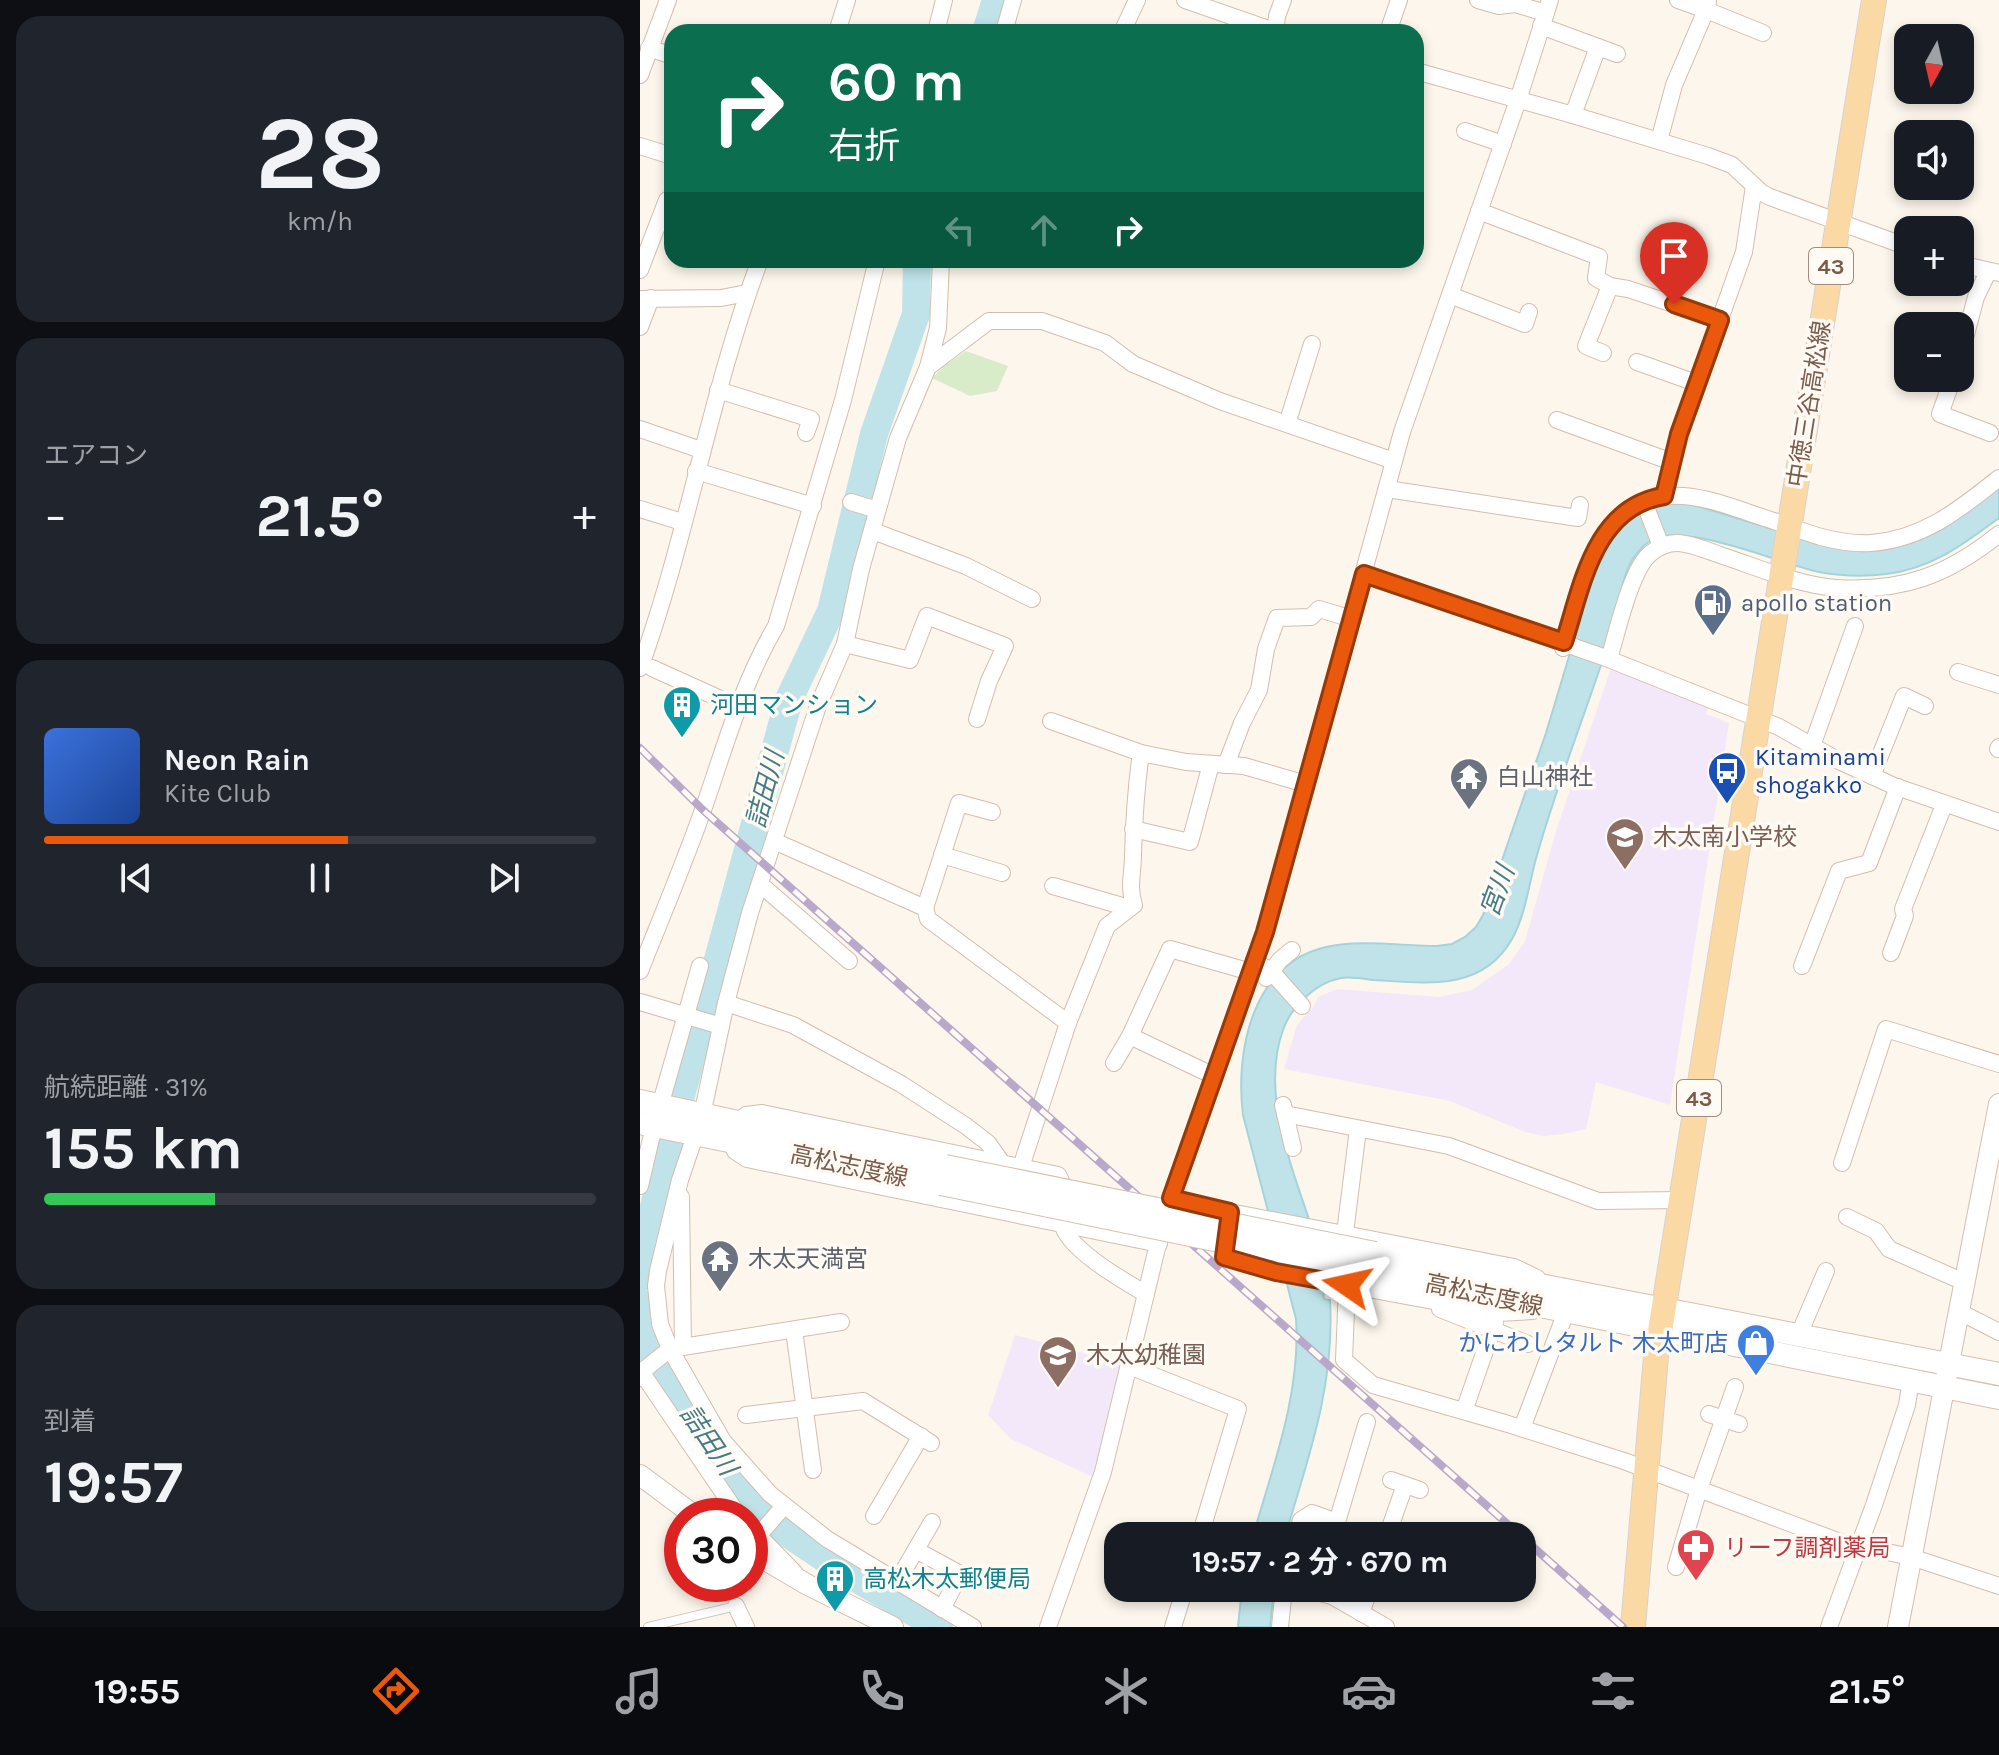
<!DOCTYPE html>
<html lang="ja">
<meta charset="utf-8">
<style>
:root{--surface:#171b24;--page:#20242c;--text:#f1f3f6;--muted:#9ea1a6;--line:#363941;--accent:#ea580c}
body{margin:0;font-family:Karla,"Noto Sans JP",sans-serif;background:var(--page);color:var(--text);height:100vh;display:flex;flex-direction:column;font-size:30px;white-space:nowrap}
*{box-sizing:border-box;margin:0}
p{font-size:26px;color:var(--muted)}
.icon{flex:none;width:44px;height:44px;fill:none;stroke:currentColor;stroke-width:2;stroke-linecap:round;stroke-linejoin:round}
.map{position:relative;flex:1;overflow:hidden}
.side{display:flex;flex-direction:column;gap:16px;padding:16px;background:#0d0f14;width:640px}
.side>*{flex:none}
.banner{position:absolute;left:24px;top:24px;width:760px;height:244px;border-radius:24px;box-shadow:0 4px 12px #0003;background:#0b6e4f;color:#fff;overflow:hidden}
.needle{width:52px;rotate:188deg}
.buttons{position:absolute;left:1254px;top:24px;display:grid;gap:16px}
.buttons a{display:grid;place-items:center;width:80px;height:80px;border-radius:16px;background:var(--surface);box-shadow:0 4px 12px #0003;font-size:40px}
.speed{position:absolute;left:24px;top:1498px;display:flex;gap:16px;font-size:40px;font-weight:700;text-align:center}
.speed>*{display:grid;place-content:center;width:104px;height:104px;border-radius:50%;background:var(--surface);box-shadow:0 4px 12px #0003;line-height:1}
.speed .limit{border:12px solid #d22;background:#fff;color:#111}
.pin{position:absolute;display:grid;place-items:center;width:68px;height:68px;color:#fff;margin:-82px -34px;border-radius:50% 50% 50% 0;rotate:-45deg;box-shadow:0 0 8px #0007}
.pin .icon{rotate:45deg}
.me{position:absolute;width:88px;margin:-44px;rotate:281deg;stroke-linejoin:round;filter:drop-shadow(0 0 6px #0008)}
.turn{display:flex;align-items:center;gap:28px;height:168px;padding:0 32px;font-size:36px}
.turn .icon{width:104px;height:104px;stroke-width:2.5}
.turn b{display:block;font-size:56px;line-height:68px}
.lanes{display:flex;align-items:center;height:76px;padding:0 32px;background:#0003;justify-content:center;gap:40px;direction:ltr}
.lanes .off{opacity:.35}
.big{font-size:60px;font-weight:700;line-height:1.1}
.side .tile{flex:1;display:flex;flex-direction:column;justify-content:center;gap:12px;min-width:0;padding:0 28px;border-radius:24px;background:var(--page)}
.side .dial{align-items:center;gap:0}
.dial b{font-size:104px;line-height:1}
.song{display:flex;align-items:center;gap:24px}
.cover{width:96px;height:96px;border-radius:12px;background:linear-gradient(135deg,hsl(220 70% 55%),hsl(220 70% 35%))}
.played{height:8px;border-radius:4px;background:linear-gradient(90deg,var(--accent) 55%,var(--line) 55%)}
.keys{display:flex;justify-content:space-around;direction:ltr}
.heat{display:flex;justify-content:space-between;align-items:center;font-size:44px;direction:ltr}
.charge{height:12px;border-radius:6px;background:linear-gradient(90deg,#34c759 31%,var(--line) 0)}
.trip{position:absolute;left:464px;top:1522px;width:432px;height:80px;border-radius:24px;background:var(--surface);box-shadow:0 4px 12px #0003;font-weight:700;line-height:80px;text-align:center}
.dock{display:flex;height:128px;justify-content:space-around;align-items:center;background:#090b0e;color:var(--muted)}
.dock .icon{width:56px;height:56px}
.dock .current{color:var(--accent)}
.dock b{font-size:36px;color:var(--text)}
main{display:flex;flex:1;min-height:0}
.map>svg:first-child{display:block}
</style>
<main>
<section class="side">
<div class="tile dial"><b>28</b><p>km/h</p></div>
<div class="tile"><p>エアコン</p>
<div class="heat"><a>−</a><b class="big">21.5°</b><a>+</a></div>
</div>
<div class="tile">
<div class="song"><i class="cover"></i><div><b>Neon Rain</b><p>Kite Club</p></div></div>
<div class="played"></div>
<div class="keys"><svg class="icon" aria-label="previous" viewBox="0 0 24 24"><path d="M18 5L8 12l10 7zM5 5v14"/></svg><svg class="icon" aria-label="pause" viewBox="0 0 24 24"><path d="M8 5v14M16 5v14"/></svg><svg class="icon" aria-label="next" viewBox="0 0 24 24"><path d="M6 5l10 7-10 7zM19 5v14"/></svg></div>
</div>
<div class="tile"><p>航続距離 · 31%</p><b class="big">155 km</b><div class="charge"></div></div>
<div class="tile"><p>到着</p><b class="big">19:57</b></div>
</section>
<div class="map">
<svg width="1359" height="1627" viewBox="0 0 1359 1627">
<rect width="100%" height="100%" fill="#fdf6ec"/>
<g fill="#f3e8fa">
<polygon points="971,668 1069,706 1066,714 1089,723 1030,1105 956,1082 946,1129 924,1134 904,1136 885,1132 810,1101 644,1069 657,1025 674,1006 678,997 697,989 799,997 832,990 869,964 885,941 916,831"/>
<polygon points="375,1335 486,1364 457,1479 371,1439 348,1415"/>
</g>
<polygon fill="#d8ecc9" points="326,351 368,366 357,391 330,396 292,378 303,367"/>
<g fill="#bfe3e8" stroke="#a5d3da" stroke-width="2">
<path d="M1359 484V518C1324 544 1291 569 1246 574 1224 577 1201 576 1179 572 1139 564 1044 520 1010 541 1002 546 993 557 989 566 978 590 977 620 968 644 945 715 917 784 897 855 889 882 886 914 872 939 842 992 786 983 734 980 724 979 711 976 701 978 675 983 651 1007 643 1030 618 1099 658 1179 677 1245 681 1262 682 1281 684 1299L690 1300C695 1384 669 1456 645 1536H613C633 1466 661 1393 656 1319L603 1115C595 1051 612 964 686 947 720 939 762 946 797 946L812 944 825 937 836 927 843 915 906 733 952 580 967 543 989 517 1024 502 1054 505 1139 531 1239 549Z"/>
<polygon points="602,1588 634,1588 630,1627 598,1627"/>
</g>
<g fill="none" stroke-linecap="round" stroke-linejoin="round">
<g stroke="#bfe3e8" stroke-width="28">
<polyline points="346,32 356,0"/>
<polyline points="0,1278 11,1219 43,1088 149,699 191,611 234,434 276,314 277,260"/>
<polyline points="0,1303 3,1336 13,1357 72,1451 106,1495 141,1529 204,1571 299,1627"/>
</g>
<g stroke="#d1beb0" stroke-width="10">
<polyline id="service" points="8,1627 96,1606"/>
</g>
<g stroke="#d1beb0" stroke-width="18">
<g id="minor">
<polyline points="545,0 637,32"/>
<polyline points="838,0 859,6 875,4 906,13"/>
<polyline points="1068,2 1066,10 1123,33"/>
<polyline points="901,26 958,47"/>
<polyline points="197,32 207,0"/>
<polyline points="296,32 304,0"/>
<polyline points="364,32 373,0"/>
<polyline points="482,32 497,0"/>
<polyline points="635,32 637,16 643,0"/>
<polyline points="748,32 759,0"/>
<polyline points="9,48 32,56"/>
<polyline points="776,71 933,115 1068,156 1092,165 1122,193 1130,197 1268,247"/>
<polyline points="0,75 28,0"/>
<polyline points="933,115 958,47 977,54"/>
<polyline points="825,131 863,144"/>
<polyline points="1019,141 1034,85 1066,10 1038,0"/>
<polyline points="0,146 32,156"/>
<polyline points="839,211 959,257 956,278 970,286 988,289 1081,320"/>
<polyline points="301,260 298,328 288,367 258,438 221,569 205,644 178,706 110,913 86,1003 62,1115 40,1180 18,1271 16,1286 20,1324 30,1349 83,1441 130,1494 187,1539 333,1627"/>
<polyline points="1320,264 1359,273"/>
<polyline points="0,270 27,200"/>
<polyline points="810,295 885,324 889,312"/>
<polyline points="0,299 81,298 107,293"/>
<polyline points="0,327 11,298"/>
<polyline points="963,353 946,346 970,286"/>
<polyline points="1320,357 1336,297 1348,272"/>
<polyline points="997,362 1056,383"/>
<polyline points="288,367 349,321 402,321 465,343 493,364 580,401 754,461"/>
<polyline points="1313,378 1300,414 1350,433"/>
<polyline points="78,390 171,419 166,433"/>
<polyline points="917,420 1032,462"/>
<polyline points="647,424 672,344"/>
<polyline points="0,429 61,450"/>
<polyline points="56,471 173,506"/>
<polyline points="747,489 938,518 940,505"/>
<polyline points="1024,496 1039,434 1104,252 1114,186"/>
<polyline points="211,502 237,510"/>
<polyline points="1004,502 1021,546"/>
<polyline points="0,509 42,522"/>
<polyline points="233,531 326,566 392,599"/>
<polyline points="724,574 966,658 1139,727 1199,761 1254,786 1359,822"/>
<polyline points="205,644 270,660 287,616 365,646 349,681 337,719"/>
<path d="M923 648C939 586 960 490 1043 496 1074 498 1107 513 1137 522 1167 533 1198 545 1231 543 1284 539 1320 509 1359 478"/>
<path d="M969 659C977 633 991 568 1011 553 1021 545 1033 541 1045 544 1057 546 1069 551 1080 555 1117 567 1157 585 1196 588 1263 592 1308 575 1359 534"/>
<path d="M0 668C48 535 70 393 120 260"/>
<polyline points="12,668 98,707"/>
<polyline points="1318,672 1359,685"/>
<polyline points="411,721 501,753"/>
<polyline points="1172,746 1215,626"/>
<polyline points="1358,749 1359,747"/>
<polyline points="586,765 602,723 619,690 626,649 637,618 671,617 679,609 712,619"/>
<polyline points="1232,776 1264,696 1285,706"/>
<polyline points="493,829 550,842 571,764"/>
<polyline points="134,841 285,908 288,919 428,1023 381,1167"/>
<polyline points="302,855 362,873"/>
<polyline points="120,884 209,961"/>
<polyline points="413,886 489,908"/>
<polyline points="285,908 319,803 352,812"/>
<polyline points="1251,953 1265,916 1263,909 1304,805"/>
<polyline points="614,961 631,971 662,1006"/>
<polyline points="1162,966 1199,871 1229,863 1258,787"/>
<path d="M0 971C21 918 44 864 63 810 85 747 102 684 136 626L203 400 237 260"/>
<polyline points="626,978 640,960 652,950"/>
<polyline points="0,1002 81,1026"/>
<polyline points="86,1003 153,1025 261,1084 326,1126 348,1143 362,1163"/>
<path d="M428 1023 467 926 494 905C488 887 493 873 493 855 494 820 496 787 501 753L546 762 604 766 666 784"/>
<polyline points="490,1036 574,1076"/>
<polyline points="474,1063 490,1036 530,949 611,972"/>
<polyline points="643,1105 653,1148"/>
<polyline points="20,1106 60,966"/>
<polyline points="645,1114 809,1146 958,1201 1042,1200"/>
<path d="M97 1122 106 1115 122 1113 418 1175C428 1191 419 1206 422 1223 427 1249 484 1281 506 1294"/>
<polyline points="718,1129 705,1233 707,1285 704,1360 733,1385 868,1424 984,1461 1200,1542 1271,1557 1359,1586"/>
<polyline points="90,1141 95,1151 107,1159 519,1244"/>
<polyline points="1202,1163 1246,1029 1359,1064"/>
<polyline points="0,1186 14,1126"/>
<polyline points="41,1197 43,1347"/>
<polyline points="531,1198 590,1212 584,1257 636,1272 858,1313 893,1311"/>
<polyline points="590,1212 874,1267 897,1278"/>
<polyline points="1207,1217 1236,1231 1249,1249 1324,1282"/>
<polyline points="800,1309 888,1344"/>
<polyline points="1318,1311 1359,1332"/>
<polyline points="154,1330 173,1470"/>
<polyline points="1161,1335 1163,1325 1186,1271"/>
<polyline points="489,1366 598,1409 560,1536"/>
<polyline points="0,1370 99,1516"/>
<polyline points="0,1378 5,1369 30,1349 201,1322"/>
<polyline points="824,1411 855,1322"/>
<polyline points="1069,1414 1099,1424"/>
<polyline points="106,1415 223,1401 291,1443"/>
<polyline points="882,1428 926,1312 916,1312"/>
<polyline points="751,1480 780,1490"/>
<polyline points="234,1516 281,1436"/>
<polyline points="110,1527 154,1572"/>
<polyline points="118,1536 144,1506"/>
<polyline points="656,1536 661,1520 672,1513 697,1522 727,1422"/>
<polyline points="747,1536 765,1485"/>
<polyline points="276,1550 320,1574 302,1609"/>
<polyline points="1036,1567 1059,1489 1095,1387"/>
<polyline points="257,1582 292,1522"/>
<polyline points="661,1588 692,1596 746,1627"/>
<polyline points="96,1606 106,1627"/>
<polyline points="721,1613 730,1588"/>
<polyline points="408,1627 463,1472 524,1219 625,932 762,432 878,100 910,0"/>
<polyline points="533,1627 545,1588"/>
<polyline points="640,1627 644,1588"/>
<polyline points="1189,1627 1234,1505 1267,1405 1271,1380"/>
</g>
</g>
<g stroke="#d1beb0" stroke-width="22">
<g id="tertiary">
<polyline points="0,1475 55,1516"/>
<polyline points="110,1551 168,1585 253,1627"/>
<polyline points="1258,1627 1359,1104"/>
</g>
</g>
<g stroke="#d6c0b0" stroke-width="24">
<g id="secondary">
<polyline points="0,1101 305,1166"/>
<polyline points="0,1123 301,1184"/>
<polyline points="735,1253 1359,1374"/>
<polyline points="731,1272 1359,1398"/>
</g>
</g>
<g stroke="#dad1cd" stroke-width="26">
<polyline id="primary" points="993,1627 1016,1356 1234,0"/>
</g>
<use href="#service" stroke="#fff" stroke-width="8"/>
<use href="#minor" stroke="#fff" stroke-width="16"/>
<use href="#tertiary" stroke="#fff" stroke-width="20"/>
<use href="#secondary" stroke="#fff" stroke-width="22"/>
<use href="#primary" stroke="#fbd9a5" stroke-width="24"/>
<g stroke="#b9a8c9" stroke-width="8">
<g id="rail">
<polyline points="0,748 63,810 881,1536"/>
<polyline points="882,1537 983,1627"/>
</g>
</g>
<use href="#rail" stroke="#fffaf3" stroke-width="5" stroke-dasharray="15" stroke-linecap="butt"/>
<g stroke="#d6c0b0" stroke-width="24" stroke-linecap="butt">
<g id="secondary-bridge">
<polyline points="305,1166 735,1253"/>
<polyline points="301,1184 731,1272"/>
</g>
</g>
<use href="#secondary-bridge" stroke="#fff" stroke-width="22"/>
</g>
<g fill="none" stroke-linecap="round" stroke-linejoin="round">
<g stroke="#983908" stroke-width="20">
<path id="route" d="M707 1285 636 1272 584 1257 590 1212 531 1198 625 932 724 574 924 642C942 586 954 507 1024 496L1039 434 1080 320 1034 304"/>
</g>
<use href="#route" stroke="#ea580c" stroke-width="14"/>
</g>
<defs>
<g id="fuel-pin" transform="scale(2)"><path d="M0 17L-7.5 6A9.5 9.5 0 1 1 7.5 6Z" fill="#5c6f8a" stroke="#fffaf3"/><path d="M-5.5-6h7V0h2V4h1.3V-2.5L3-4.5l.8-.8L6-3V5H2.5V1h-1V6h-7ZM-4.2-4.7v3.2H.2V-4.7Z" fill="#fff"/></g>
<g id="building-pin" transform="scale(2)"><path d="M0 17L-7.5 6A9.5 9.5 0 1 1 7.5 6Z" fill="#0f9aa8" stroke="#fffaf3"/><path d="M-4-6H4V6H1V3H-1V6H-4ZM-2.5-4.3h1.7v1.8h-1.7ZM.8-4.3h1.7v1.8H.8ZM-2.5-1h1.7V.8h-1.7ZM.8-1h1.7V.8H.8Z" fill="#fff"/></g>
<g id="bus-pin" transform="scale(2)"><path d="M0 17L-7.5 6A9.5 9.5 0 1 1 7.5 6Z" fill="#1a4fb4" stroke="#fffaf3"/><path d="M-5-6H5V4H4V6H2V4H-2V6H-4V4H-5ZM-3.5-4V0h7V-4ZM-3.5 1.2v1.5H-2V1.2ZM2 1.2v1.5H3.5V1.2Z" fill="#fff"/></g>
<g id="temple-pin" transform="scale(2)"><path d="M0 17L-7.5 6A9.5 9.5 0 1 1 7.5 6Z" fill="#6b7280" stroke="#fffaf3"/><path d="M0-6L5-2H3V0L6.5 2.5H4V6H1.5V3h-3V6H-4V2.5H-6.5L-3 0V-2H-5Z" fill="#fff"/></g>
<g id="school-pin" transform="scale(2)"><path d="M0 17L-7.5 6A9.5 9.5 0 1 1 7.5 6Z" fill="#8d6e63" stroke="#fffaf3"/><path d="M0-5L7-2L0 1L-7-2ZM-4 1L0 2.5L4 1V4Q0 6-4 4Z" fill="#fff"/></g>
<g id="shop-pin" transform="scale(2)"><path d="M0 17L-7.5 6A9.5 9.5 0 1 1 7.5 6Z" fill="#3f7fe0" stroke="#fffaf3"/><path d="M-5-2.5h2.3a2.7 3.5 0 0 1 5.4 0H5L5.5 6h-11ZM-1.5-2.5h3a1.5 2.3 0 0 0-3 0Z" fill="#fff"/></g>
<g id="pharmacy-pin" transform="scale(2)"><path d="M0 17L-7.5 6A9.5 9.5 0 1 1 7.5 6Z" fill="#e0444e" stroke="#fffaf3"/><path d="M-2-6h4v4h4v4h-4v4h-4v-4h-4v-4h4Z" fill="#fff"/></g>
</defs>
<g fill-rule="evenodd">
<use href="#fuel-pin" x="1073" y="603"/>
<use href="#building-pin" x="42" y="705"/>
<use href="#bus-pin" x="1087" y="771"/>
<use href="#temple-pin" x="829" y="777"/>
<use href="#school-pin" x="985" y="837"/>
<use href="#temple-pin" x="80" y="1259"/>
<use href="#shop-pin" x="1116" y="1343"/>
<use href="#school-pin" x="418" y="1355"/>
<use href="#pharmacy-pin" x="1056" y="1548"/>
<use href="#building-pin" x="195" y="1579"/>
</g>
<g text-anchor="middle" stroke-width="7" stroke-linejoin="round" paint-order="stroke">
<g fill="#fffaf3" stroke="#a28b7f" stroke-width="2">
<rect x="1169" y="248" width="44" height="36" rx="6"/>
<rect x="1037" y="1080" width="44" height="36" rx="6"/>
</g>
<g font-size="22" font-weight="bold" fill="#7a5c4d">
<text x="1191" y="274">43</text>
<text x="1059" y="1106">43</text>
</g>
<g font-size="24" fill="#7a5c4d" stroke="#fffaf3">
<text transform="translate(1169 404) rotate(-81)" y="8">中徳三谷高松線</text>
<text transform="translate(209 1166) rotate(12)" y="8">高松志度線</text>
<text transform="translate(844 1295) rotate(12)" y="8">高松志度線</text>
</g>
<g font-size="24" fill="#4e5e75" stroke="#fffaf3" text-anchor="start">
<text x="1101" y="611">apollo station</text>
</g>
<g font-size="24" fill="#0d838f" stroke="#fffaf3" text-anchor="start">
<text x="70" y="713">河田マンション</text>
<text x="223" y="1587">高松木太郵便局</text>
</g>
<g font-size="24" fill="#164399" stroke="#fffaf3" text-anchor="start">
<text x="1115" y="765">Kitaminami<tspan x="1115" dy="28">shogakko</tspan></text>
</g>
<g font-size="24" fill="#5b616d" stroke="#fffaf3" text-anchor="start">
<text x="857" y="785">白山神社</text>
<text x="108" y="1267">木太天満宮</text>
</g>
<g font-size="24" fill="#785e54" stroke="#fffaf3" text-anchor="start">
<text x="1013" y="845">木太南小学校</text>
<text x="446" y="1363">木太幼稚園</text>
</g>
<g font-size="24" fill="#366cbe" stroke="#fffaf3" text-anchor="end">
<text x="1088" y="1351">かにわしタルト 木太町店</text>
</g>
<g font-size="24" fill="#be3a42" stroke="#fffaf3" text-anchor="start">
<text x="1084" y="1556">リーフ調剤薬局</text>
</g>
<g font-size="26" font-style="italic" fill="#437c86" stroke="#fffaf3">
<text transform="translate(125 789) rotate(-75)" y="9">詰田川</text>
<text transform="translate(857 891) rotate(-70)" y="9">宮川</text>
<text transform="translate(69 1440) rotate(56)" y="9">詰田川</text>
</g>
</g>
</svg>
<div class="buttons">
<a><svg class="needle" viewBox="-14 -14 28 28"><path d="M0-13l5 13h-10z" fill="#e53935"/><path d="M0 13l5-13h-10z" fill="#9ea1a6"/></svg></a>
<a><svg class="icon" aria-label="sound" viewBox="0 0 24 24"><path d="M4 9h4l5-4v14l-5-4H4zM17 9q2 3 0 6"/></svg></a>
<a>+</a>
<a>−</a>
</div>
<div class="speed"><div class="limit">30</div></div>
<div class="pin" style="left:1034px;top:304px;background:#d93025"><svg class="icon" aria-label="arrive" viewBox="0 0 24 24"><path d="M6 21V4h12l-3 4 3 4H6"/></svg></div>
<svg class="me" style="left:707px;top:1285px" viewBox="-20 -20 40 40"><path d="M0-17L14 15 0 8-14 15z" fill="#ea580c" stroke="#fff" stroke-width="4"/></svg>
<div class="trip">19:57 · 2 分 · 670 m</div>
<div class="banner">
<div class="turn"><svg class="icon" aria-label="right" viewBox="0 0 24 24"><path d="M7 20v-9h11M14 6l5 5-5 5"/></svg><div><b>60 m</b>右折</div></div>
<div class="lanes"><svg class="icon off" aria-label="left" viewBox="0 0 24 24"><path d="M17 20v-9H6M10 6l-5 5 5 5"/></svg><svg class="icon off" aria-label="ahead" viewBox="0 0 24 24"><path d="M12 20V5M6 11l6-6 6 6"/></svg><svg class="icon" aria-label="right" viewBox="0 0 24 24"><path d="M7 20v-9h11M14 6l5 5-5 5"/></svg></div>
</div>
</div>
</main>
<nav class="dock">
<b>19:55</b>
<svg class="icon current" aria-label="directions" viewBox="0 0 24 24"><path d="M12 3l9 9-9 9-9-9zM9 14v-3h6M13 9l2 2-2 2"/></svg>
<svg class="icon" aria-label="music" viewBox="0 0 24 24"><path d="M9 18V5l10-2v13"/><circle cx="6" cy="18" r="3"/><circle cx="16" cy="16" r="3"/></svg>
<svg class="icon" aria-label="phone" viewBox="0 0 24 24"><path d="M5 4h4l2 5-3 2q2 4 5 5l2-3 5 2v4C11 20 4 13 5 4z"/></svg>
<svg class="icon" aria-label="climate" viewBox="0 0 24 24"><path d="M12 3v18M4 7l16 10M4 17L20 7"/></svg>
<svg class="icon" aria-label="car" viewBox="0 0 24 24"><path d="M5 17H2v-5l4-1 3-4h7l3 4 3 1v5h-3M9 17h6M6 11h13"/><circle cx="7" cy="17" r="2"/><circle cx="17" cy="17" r="2"/></svg>
<svg class="icon" aria-label="filters" viewBox="0 0 24 24"><path d="M4 7h16M4 17h16"/><circle cx="9" cy="7" r="2"/><circle cx="15" cy="17" r="2"/></svg>
<b>21.5°</b>
</nav>
